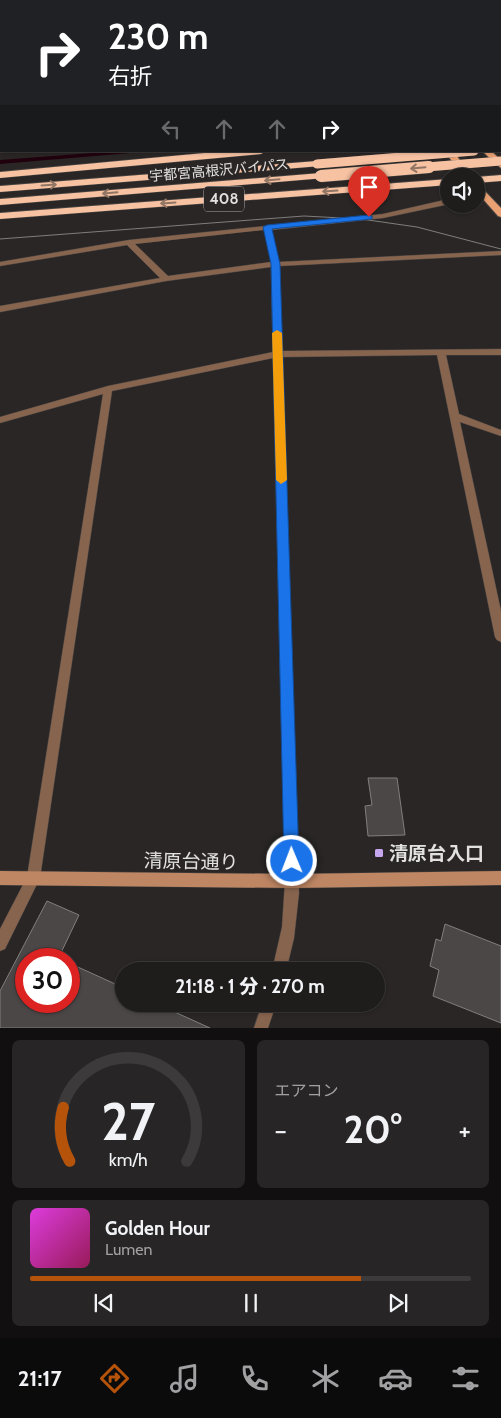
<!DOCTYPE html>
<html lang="ja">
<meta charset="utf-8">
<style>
:root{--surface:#1f1c1c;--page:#272525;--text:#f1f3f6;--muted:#a1a1a3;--line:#3c3a3b;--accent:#b45309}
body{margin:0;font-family:Cabin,"Noto Sans JP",sans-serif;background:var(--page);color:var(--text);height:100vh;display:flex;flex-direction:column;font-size:19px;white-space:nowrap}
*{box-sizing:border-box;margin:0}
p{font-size:16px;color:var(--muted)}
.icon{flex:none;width:28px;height:28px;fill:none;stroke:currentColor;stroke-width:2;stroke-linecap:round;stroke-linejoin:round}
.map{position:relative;height:1028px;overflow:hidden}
.side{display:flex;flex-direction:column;gap:12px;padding:12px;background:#110f0f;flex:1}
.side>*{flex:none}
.banner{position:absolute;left:0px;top:0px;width:501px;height:152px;box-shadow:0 1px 4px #0004,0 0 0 1px var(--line);background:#202124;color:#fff;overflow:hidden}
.controls{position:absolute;left:440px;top:168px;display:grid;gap:10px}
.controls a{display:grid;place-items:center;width:45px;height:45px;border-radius:50%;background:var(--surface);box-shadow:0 1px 4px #0004,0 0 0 1px var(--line);font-size:25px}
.speed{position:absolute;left:15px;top:948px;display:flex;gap:10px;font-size:25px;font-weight:700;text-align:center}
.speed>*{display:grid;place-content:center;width:65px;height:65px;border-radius:50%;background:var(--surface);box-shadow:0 1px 4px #0004,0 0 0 1px var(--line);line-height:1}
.speed .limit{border:8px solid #d22;background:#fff;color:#111}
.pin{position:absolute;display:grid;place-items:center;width:42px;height:42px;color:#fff;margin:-51px -21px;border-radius:50% 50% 50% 0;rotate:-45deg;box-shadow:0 0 5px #0007}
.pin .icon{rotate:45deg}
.me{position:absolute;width:55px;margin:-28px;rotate:359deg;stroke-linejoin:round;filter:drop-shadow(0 0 4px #0008)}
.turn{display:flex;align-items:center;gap:18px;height:105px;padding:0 25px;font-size:22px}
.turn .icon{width:65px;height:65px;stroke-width:2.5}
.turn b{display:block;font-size:35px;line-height:42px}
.lanes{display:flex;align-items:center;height:48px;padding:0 25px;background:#0003;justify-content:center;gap:25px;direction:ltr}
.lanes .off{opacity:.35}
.big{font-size:38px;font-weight:800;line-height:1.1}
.side .widget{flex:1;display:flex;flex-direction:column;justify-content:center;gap:8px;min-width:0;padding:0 18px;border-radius:8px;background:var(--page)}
.side .dial{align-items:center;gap:0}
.dial svg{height:130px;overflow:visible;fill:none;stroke:var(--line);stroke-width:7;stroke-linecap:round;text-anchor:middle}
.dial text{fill:var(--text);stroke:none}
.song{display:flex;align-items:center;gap:15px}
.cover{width:60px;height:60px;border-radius:8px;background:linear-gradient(135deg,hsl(300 70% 55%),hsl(330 70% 35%))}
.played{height:5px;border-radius:2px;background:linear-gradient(90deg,var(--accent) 75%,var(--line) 75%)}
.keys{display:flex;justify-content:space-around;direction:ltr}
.heat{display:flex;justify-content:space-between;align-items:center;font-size:28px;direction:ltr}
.side .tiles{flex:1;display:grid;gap:12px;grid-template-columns:1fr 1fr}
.widget:last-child{grid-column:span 2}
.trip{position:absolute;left:115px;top:962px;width:270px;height:50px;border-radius:25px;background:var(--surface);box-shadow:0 1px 4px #0004,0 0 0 1px var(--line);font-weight:800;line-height:50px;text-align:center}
.tabs{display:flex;height:80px;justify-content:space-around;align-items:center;background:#0c0b0b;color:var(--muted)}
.tabs .icon{width:35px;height:35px}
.tabs .selected{color:var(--accent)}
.tabs b{font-size:22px;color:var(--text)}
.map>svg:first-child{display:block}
</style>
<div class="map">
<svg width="501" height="1028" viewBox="0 0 501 1028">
<rect width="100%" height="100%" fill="#292625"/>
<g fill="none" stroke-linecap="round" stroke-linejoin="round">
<polygon fill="#21000d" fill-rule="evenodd" points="119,151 144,151 142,152 0,164 0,160"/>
</g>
<g fill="#4b4747" stroke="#827e7e">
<polygon points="368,778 397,778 405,835 368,836 365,806 372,805"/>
<polygon points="47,901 79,915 58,959 26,959 26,1001 69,1001 69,963 124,988 124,1004 157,1004 210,1028 0,1028 0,991"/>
<polygon points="445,924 501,946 501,1023 433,996 439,970 430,966 436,939 441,941"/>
</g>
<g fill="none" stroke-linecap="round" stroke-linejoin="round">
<g stroke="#474443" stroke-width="1">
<g id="street">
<path d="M446 196H449V201L445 205 383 218 271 230 278 262 501 251V255L279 266 282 351 501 349V355H446L459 414 501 430V436L460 422 501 611V642L497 640 495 637 437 355 282 357 299 893 294 938 286 971H272L282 927 285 881 273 358 112 391 40 878 5 949 0 951V929L27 877 103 394 0 423V417L108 386 273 352 271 267 166 281 0 312V306L160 278 127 245 0 266V262L129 240 383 214 440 201ZM264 230 271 262 168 276 135 244Z"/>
<polygon points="262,1004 276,1004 268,1028 254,1028"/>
</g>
</g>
<g stroke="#474443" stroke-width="1">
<polygon id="secondary" points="0,871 292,874 501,871 501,885 292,888 0,885"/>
</g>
<g stroke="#474443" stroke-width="2">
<g id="primary">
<polygon points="255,0 265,0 265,1 256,1"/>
<polygon points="285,0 295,0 295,1 286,1"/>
<polygon points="444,151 453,151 472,176 464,176"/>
<polygon points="482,151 491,151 501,160 501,168"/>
<polygon points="476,182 501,208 501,217 498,216 476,191"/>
</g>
</g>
<g stroke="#474443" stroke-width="1">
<g id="highway">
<rect x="500" y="129" width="1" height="6"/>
<polygon points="500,146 501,146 501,152 497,151 500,151"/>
<polygon points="226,151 266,151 261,154 0,178 0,172"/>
<polygon points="317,161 322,164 321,166 0,192 0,186"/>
<polygon points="321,173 326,176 325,178 0,205 0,199"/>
<polygon points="501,175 501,181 476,183 476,177"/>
<polygon points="449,179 449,185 0,219 0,213"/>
</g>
</g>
<use href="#street" fill="#87644e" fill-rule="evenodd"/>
<use href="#secondary" fill="#be8663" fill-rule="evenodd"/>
<use href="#primary" fill="#e9a072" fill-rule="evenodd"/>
<use href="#highway" fill="#f7c2a2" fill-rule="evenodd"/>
<polyline stroke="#807e7d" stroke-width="1" points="0,239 304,216 361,219 417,227 501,249"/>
<g stroke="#474443" stroke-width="9" stroke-linecap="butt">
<g id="highway-bridge-far1">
<polyline points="317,164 474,151"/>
<polyline points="414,168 501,161"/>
</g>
</g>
<g stroke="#474443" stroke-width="13" stroke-linecap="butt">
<polyline id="highway-bridge" points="321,176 429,167"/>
</g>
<use href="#highway-bridge-far1" stroke="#f7c2a2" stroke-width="9"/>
<use href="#highway-bridge" stroke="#f7c2a2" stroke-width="12"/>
</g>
<defs><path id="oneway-shaft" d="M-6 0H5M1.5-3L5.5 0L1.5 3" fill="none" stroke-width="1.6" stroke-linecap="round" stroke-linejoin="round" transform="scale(1.25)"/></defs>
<g stroke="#907464">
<use href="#oneway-shaft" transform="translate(418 168) rotate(175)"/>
<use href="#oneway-shaft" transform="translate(272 180) rotate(175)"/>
<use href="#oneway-shaft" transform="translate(49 185) rotate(-4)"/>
<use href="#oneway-shaft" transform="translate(330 191) rotate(176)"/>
<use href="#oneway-shaft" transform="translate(110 193) rotate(175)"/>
<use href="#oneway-shaft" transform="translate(168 203) rotate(176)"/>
</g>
<polygon fill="#1a73e8" stroke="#114b97" points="369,215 372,216 372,219 272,229 280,264 299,861 297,867 292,869 286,867 284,861 271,264 263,227 267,225"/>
<polygon fill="#f59e0b" points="277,330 282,333 287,480 281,484 276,480 272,333"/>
<rect fill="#c7a6f0" stroke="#292625" stroke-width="2" x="374" y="848" width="10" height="10" rx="2.5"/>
<g text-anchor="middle" stroke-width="5" stroke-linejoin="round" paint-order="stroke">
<g font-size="14" fill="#e3e1e0" stroke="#292625">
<text transform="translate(219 170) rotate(-5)" y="5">宇都宮高根沢バイパス</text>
</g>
<rect fill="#292625" stroke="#aba9a8" stroke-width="1" x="204" y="186.5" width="40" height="25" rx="4"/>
<g font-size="15" font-weight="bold" fill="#e3e1e0">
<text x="224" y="204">408</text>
</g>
<g font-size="19" font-weight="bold" fill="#e3e1e0" stroke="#292625" text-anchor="start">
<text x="389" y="860">清原台入口</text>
</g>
<g font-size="19" fill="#e3e1e0" stroke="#292625">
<text transform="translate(191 861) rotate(1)" y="7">清原台通り</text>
</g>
</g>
</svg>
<div class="controls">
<a><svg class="icon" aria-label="sound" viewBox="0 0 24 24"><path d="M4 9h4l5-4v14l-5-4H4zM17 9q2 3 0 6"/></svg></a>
</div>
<div class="speed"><div class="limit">30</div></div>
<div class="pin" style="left:369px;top:217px;background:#d93025"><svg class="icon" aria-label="arrive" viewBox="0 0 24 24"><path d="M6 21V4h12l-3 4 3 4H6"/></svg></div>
<svg class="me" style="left:292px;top:861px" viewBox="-20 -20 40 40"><circle r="17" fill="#1a73e8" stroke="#fff" stroke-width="3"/><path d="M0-11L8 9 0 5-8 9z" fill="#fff"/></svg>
<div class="trip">21:18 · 1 分 · 270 m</div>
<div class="banner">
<div class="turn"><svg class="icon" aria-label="right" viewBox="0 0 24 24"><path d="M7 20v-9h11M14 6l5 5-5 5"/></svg><div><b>230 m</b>右折</div></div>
<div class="lanes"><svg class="icon off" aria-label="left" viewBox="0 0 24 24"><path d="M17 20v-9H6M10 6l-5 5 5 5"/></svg><svg class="icon off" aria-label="ahead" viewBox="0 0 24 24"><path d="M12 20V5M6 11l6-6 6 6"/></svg><svg class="icon off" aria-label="ahead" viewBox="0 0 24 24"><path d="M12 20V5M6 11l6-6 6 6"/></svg><svg class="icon" aria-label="right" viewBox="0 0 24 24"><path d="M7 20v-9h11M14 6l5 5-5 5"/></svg></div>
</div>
</div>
<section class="side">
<div class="tiles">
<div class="widget dial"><svg viewBox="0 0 100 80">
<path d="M14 69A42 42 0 1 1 86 69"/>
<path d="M14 69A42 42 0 0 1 10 36" stroke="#b45309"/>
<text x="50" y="56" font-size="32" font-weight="700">27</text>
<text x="50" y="72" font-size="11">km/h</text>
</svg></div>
<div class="widget"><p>エアコン</p>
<div class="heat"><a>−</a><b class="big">20°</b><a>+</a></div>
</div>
<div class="widget">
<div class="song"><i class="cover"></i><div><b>Golden Hour</b><p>Lumen</p></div></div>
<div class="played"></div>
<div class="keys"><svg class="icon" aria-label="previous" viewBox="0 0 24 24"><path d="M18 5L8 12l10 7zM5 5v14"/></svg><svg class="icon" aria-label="pause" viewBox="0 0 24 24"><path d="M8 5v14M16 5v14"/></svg><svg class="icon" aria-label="next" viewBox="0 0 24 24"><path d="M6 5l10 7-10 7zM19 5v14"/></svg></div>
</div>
</div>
</section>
<nav class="tabs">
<b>21:17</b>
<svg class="icon selected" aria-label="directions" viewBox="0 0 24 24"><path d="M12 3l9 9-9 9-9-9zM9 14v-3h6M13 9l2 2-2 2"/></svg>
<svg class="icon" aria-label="music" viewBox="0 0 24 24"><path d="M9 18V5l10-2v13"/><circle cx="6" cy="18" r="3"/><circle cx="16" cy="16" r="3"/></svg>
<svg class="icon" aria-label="phone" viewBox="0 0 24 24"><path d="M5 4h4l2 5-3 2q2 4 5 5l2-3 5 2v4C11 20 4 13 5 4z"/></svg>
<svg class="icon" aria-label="climate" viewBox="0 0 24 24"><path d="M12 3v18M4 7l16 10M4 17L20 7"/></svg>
<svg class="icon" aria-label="car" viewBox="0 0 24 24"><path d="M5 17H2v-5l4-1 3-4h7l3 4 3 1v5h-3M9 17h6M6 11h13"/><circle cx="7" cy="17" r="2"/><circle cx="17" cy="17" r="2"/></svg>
<svg class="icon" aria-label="filters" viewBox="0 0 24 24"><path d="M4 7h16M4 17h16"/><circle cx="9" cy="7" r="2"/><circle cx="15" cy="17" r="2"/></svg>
</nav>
